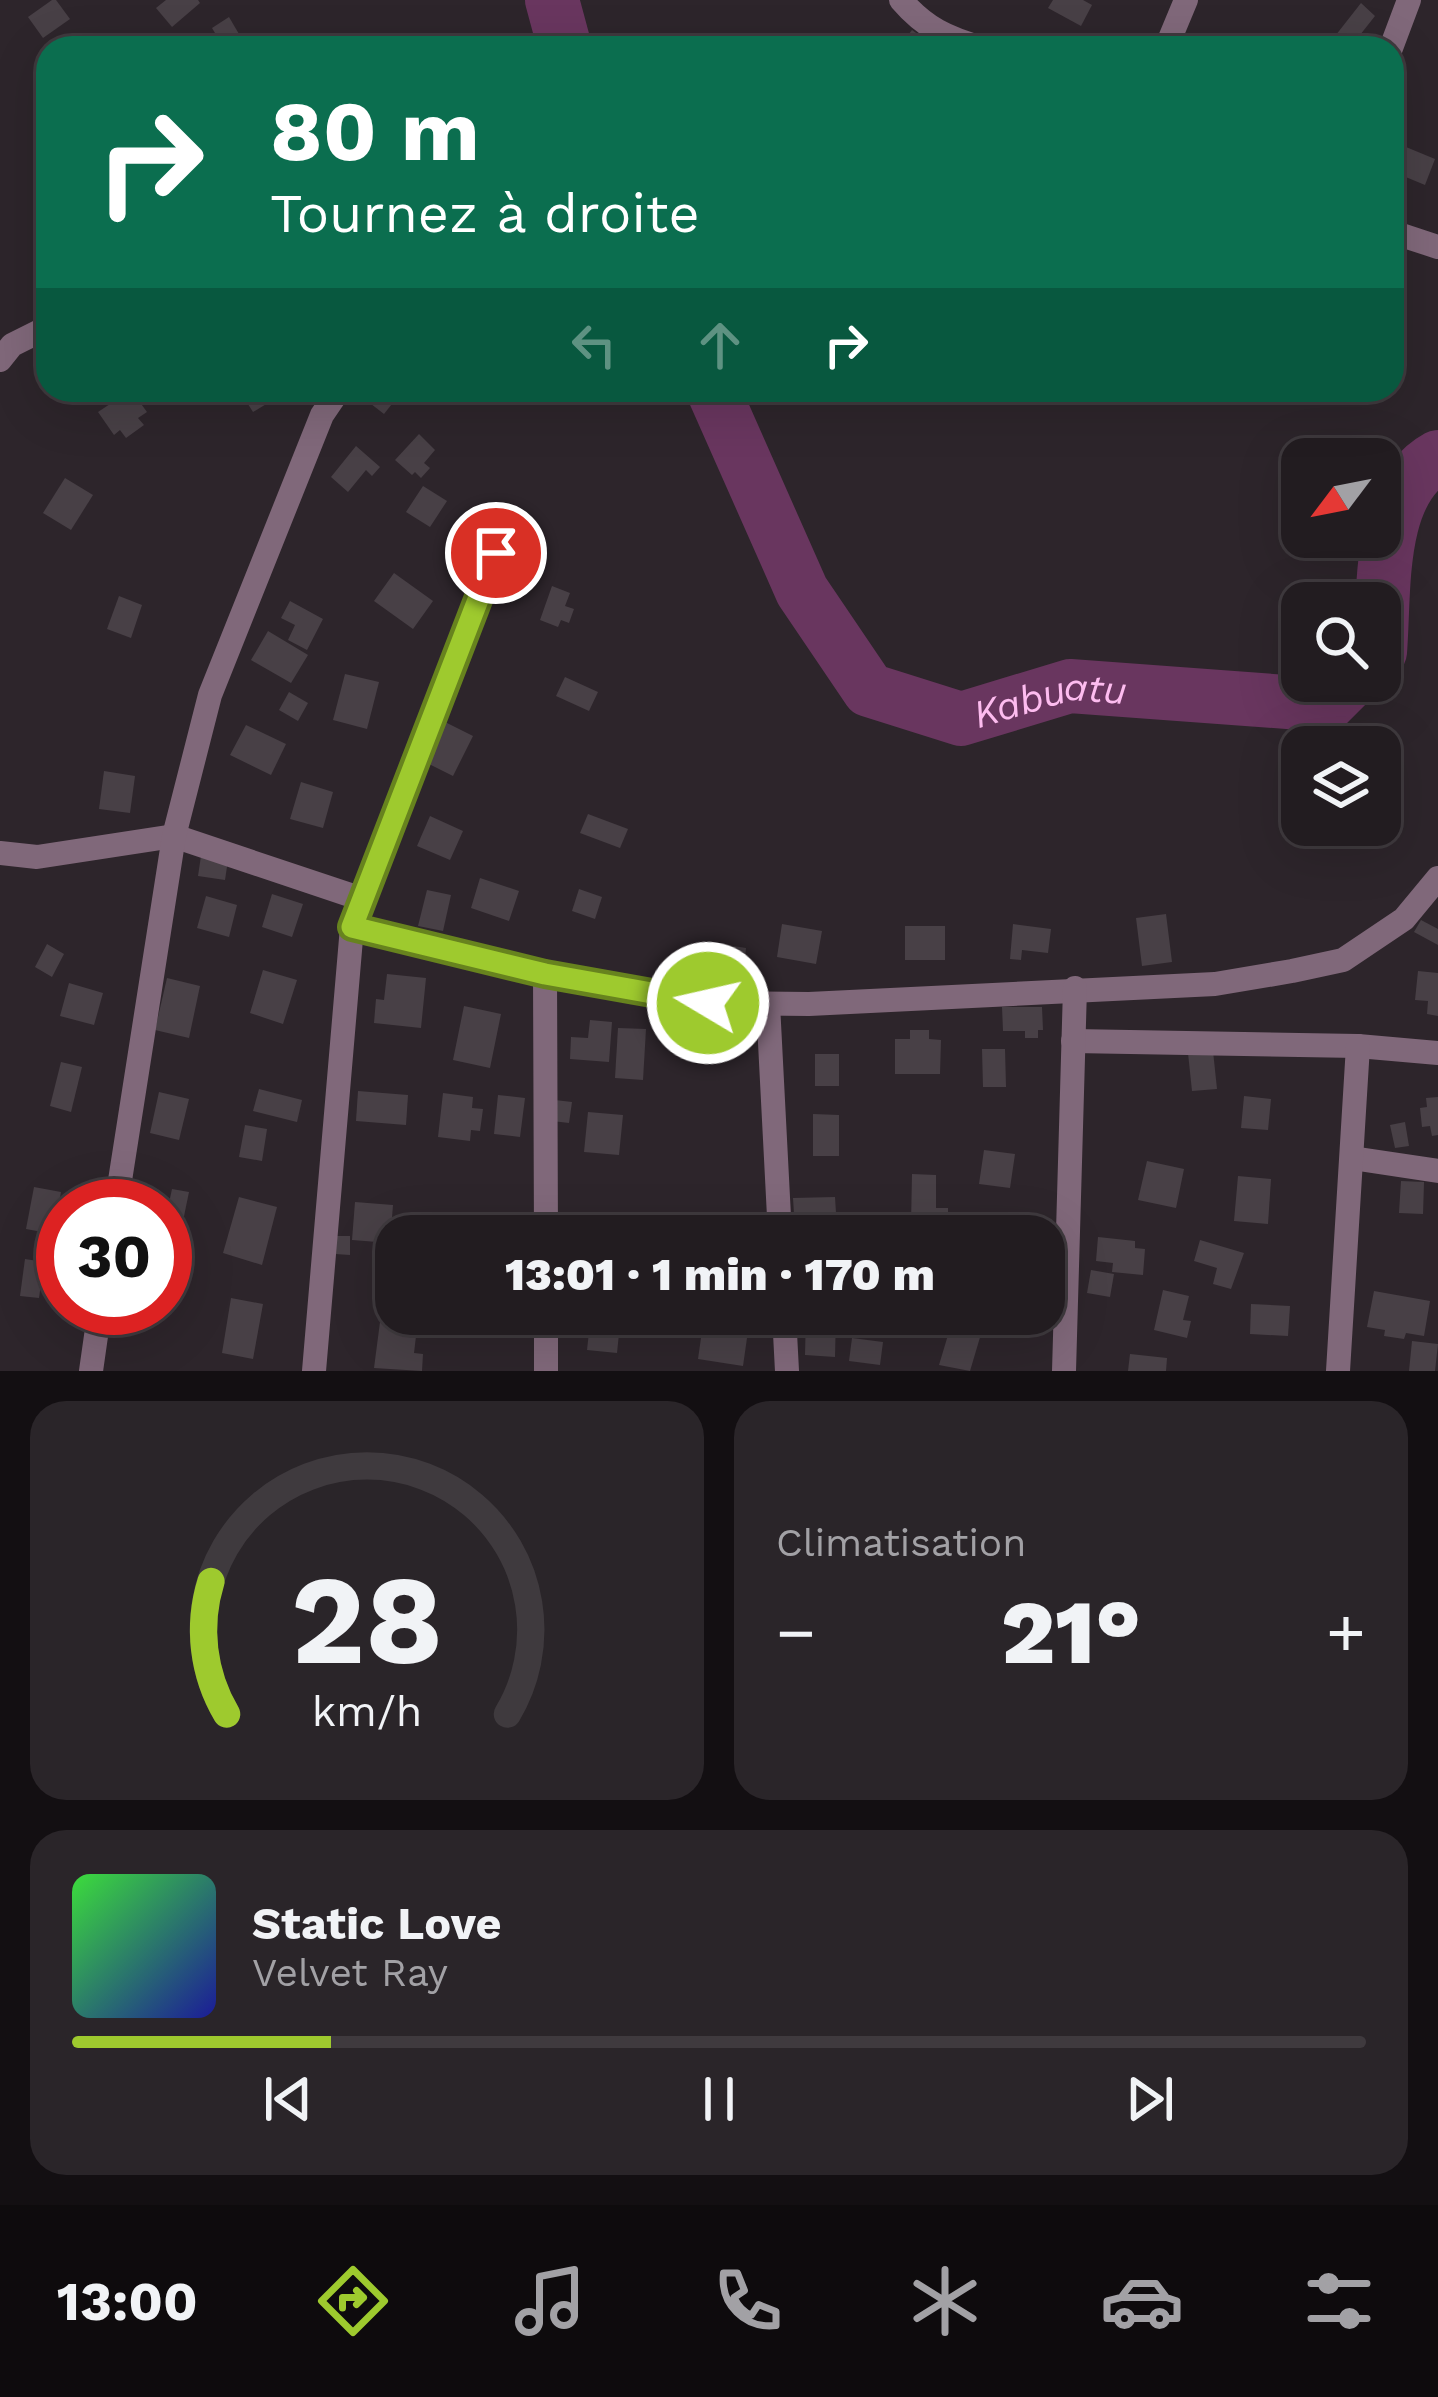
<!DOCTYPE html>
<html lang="fr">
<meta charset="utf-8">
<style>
:root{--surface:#221c20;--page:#2a2529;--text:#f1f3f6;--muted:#a2a1a5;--line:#3f3a3e;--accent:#9eca2e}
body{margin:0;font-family:"Work Sans",sans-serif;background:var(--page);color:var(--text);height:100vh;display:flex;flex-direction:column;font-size:45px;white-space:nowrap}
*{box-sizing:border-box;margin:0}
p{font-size:39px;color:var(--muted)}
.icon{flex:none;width:66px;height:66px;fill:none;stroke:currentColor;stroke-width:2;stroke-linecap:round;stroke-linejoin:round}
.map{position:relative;height:1371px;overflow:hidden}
.drawer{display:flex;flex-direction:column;gap:30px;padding:30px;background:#130f12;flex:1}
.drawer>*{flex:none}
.top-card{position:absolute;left:36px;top:36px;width:1368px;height:366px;border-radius:36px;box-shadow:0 12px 48px #0002,0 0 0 3px var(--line);background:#0b6e4f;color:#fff;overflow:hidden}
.needle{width:78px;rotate:238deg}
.controls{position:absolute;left:1281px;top:438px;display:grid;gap:24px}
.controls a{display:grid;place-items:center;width:120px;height:120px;border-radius:24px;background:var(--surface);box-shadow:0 12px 48px #0002,0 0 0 3px var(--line);font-size:60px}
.speed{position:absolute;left:36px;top:1179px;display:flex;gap:24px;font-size:60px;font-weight:700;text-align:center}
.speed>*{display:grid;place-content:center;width:156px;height:156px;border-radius:50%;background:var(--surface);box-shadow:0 12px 48px #0002,0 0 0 3px var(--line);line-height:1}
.speed .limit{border:18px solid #d22;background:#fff;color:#111}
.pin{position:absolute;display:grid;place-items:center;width:102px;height:102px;color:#fff;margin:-51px;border:6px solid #fff;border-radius:50%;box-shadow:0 3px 12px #0007}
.me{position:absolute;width:132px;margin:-66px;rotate:279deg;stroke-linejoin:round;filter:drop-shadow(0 0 9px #0008)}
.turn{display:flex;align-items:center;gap:42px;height:252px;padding:0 36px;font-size:54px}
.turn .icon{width:156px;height:156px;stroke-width:2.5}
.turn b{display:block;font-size:84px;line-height:102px}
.lanes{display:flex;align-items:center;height:114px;padding:0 36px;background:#0003;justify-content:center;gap:60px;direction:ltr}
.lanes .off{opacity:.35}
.big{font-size:90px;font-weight:800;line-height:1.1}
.drawer .card{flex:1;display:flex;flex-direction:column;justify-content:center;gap:18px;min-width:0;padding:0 42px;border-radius:36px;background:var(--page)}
.drawer .dial{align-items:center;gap:0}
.dial svg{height:312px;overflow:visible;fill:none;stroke:var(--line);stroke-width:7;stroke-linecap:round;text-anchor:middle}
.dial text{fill:var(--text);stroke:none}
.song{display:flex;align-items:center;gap:36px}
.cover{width:144px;height:144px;border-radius:18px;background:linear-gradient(135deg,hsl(120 70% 55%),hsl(240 70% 35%))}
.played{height:12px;border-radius:6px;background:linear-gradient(90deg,var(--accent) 20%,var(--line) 20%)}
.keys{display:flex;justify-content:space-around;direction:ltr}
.heat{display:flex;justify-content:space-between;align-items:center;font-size:66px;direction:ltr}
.drawer .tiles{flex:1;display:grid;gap:30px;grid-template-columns:1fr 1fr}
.card:last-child{grid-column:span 2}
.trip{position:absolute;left:375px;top:1215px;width:690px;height:120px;border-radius:36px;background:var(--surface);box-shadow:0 12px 48px #0002,0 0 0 3px var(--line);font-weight:800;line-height:120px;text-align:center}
.tab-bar{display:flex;height:192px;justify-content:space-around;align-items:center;background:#0e0b0d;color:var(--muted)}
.tab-bar .icon{width:84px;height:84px}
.tab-bar .current{color:var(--accent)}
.tab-bar b{font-size:54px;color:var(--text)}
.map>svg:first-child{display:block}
</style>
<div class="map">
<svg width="1438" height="1371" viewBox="0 0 1438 1371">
<rect width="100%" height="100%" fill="#2d252b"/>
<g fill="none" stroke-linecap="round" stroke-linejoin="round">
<g stroke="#69365f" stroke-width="54">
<polyline points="552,0 565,48"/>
<path id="s1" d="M713 390 802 591 869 690 961 719 1070 686 1327 705 1351 681"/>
<path d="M1380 652C1385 591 1376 491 1438 457"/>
</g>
</g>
<g fill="#484046">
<polygon points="52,0 56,0 70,19 43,38 28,17"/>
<polygon points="166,0 198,0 200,3 172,27 156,8"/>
<polygon points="1053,0 1083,0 1092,5 1081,26 1048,8"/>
<polygon points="1361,3 1375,16 1360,35 1366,39 1360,48 1342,48 1332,40"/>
<polygon points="229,17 246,46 243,48 224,48 212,28"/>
<polygon points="912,30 937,48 900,46"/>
<polygon points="1406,147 1435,159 1425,185 1396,173"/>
<polygon points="131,390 147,412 138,418 144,425 126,438 120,430 114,435 98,412"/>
<polygon points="239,390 259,390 268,403 253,412"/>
<polygon points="353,390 403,390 384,414"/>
<polygon points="419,434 435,450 424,463 430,468 421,478 415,472 412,475 395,460"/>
<polygon points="356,446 380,467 372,476 366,470 348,492 331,477"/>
<polygon points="65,478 93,495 71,530 43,513"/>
<polygon points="423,486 447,501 430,527 406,512"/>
<polygon points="394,573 433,601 413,629 374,601"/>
<polygon points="552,586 570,593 565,606 574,609 569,623 561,620 558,627 540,620"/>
<polygon points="119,596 142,605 131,638 107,629"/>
<polygon points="290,601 323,619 307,650 288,640 295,625 281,618"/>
<polygon points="268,631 308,655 291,683 251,660"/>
<polygon points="345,674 379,682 367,729 333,720"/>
<polygon points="565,677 598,692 589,711 556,696"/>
<polygon points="289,692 308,703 298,721 279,710"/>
<polygon points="441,720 473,736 453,776 421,760"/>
<polygon points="246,725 286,744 271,775 230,755"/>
<polygon points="104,771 135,776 130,813 99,809"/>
<polygon points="301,782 333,792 323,828 290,819"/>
<polygon points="588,814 628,829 620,848 580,833"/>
<polygon points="430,816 463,831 450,860 417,846"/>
<polygon points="201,856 228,860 225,880 198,876"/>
<polygon points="480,878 519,891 509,921 471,908"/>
<polygon points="579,889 602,897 595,919 572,911"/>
<polygon points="427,890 451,895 443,931 418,926"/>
<polygon points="272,894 303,904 292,937 262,927"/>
<polygon points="206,896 237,905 229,937 197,928"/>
<polygon points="1166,914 1172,962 1142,966 1136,918"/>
<polygon points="1421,920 1438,929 1438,945 1414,932"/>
<polygon points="782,924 822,931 816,964 777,957"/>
<polygon points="1013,924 1051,929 1048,953 1022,950 1021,960 1010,959"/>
<rect x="905" y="926" width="40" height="34"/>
<polygon points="47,944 64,954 52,977 35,967"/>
<polygon points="727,945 746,948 744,969 724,966"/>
<polygon points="263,970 297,980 283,1024 250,1013"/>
<polygon points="1418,971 1438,973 1438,1016 1427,1014 1428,1001 1415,1000"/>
<polygon points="387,974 426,978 421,1028 374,1023 376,999 384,1000"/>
<polygon points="167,978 200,986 189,1038 155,1030"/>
<polygon points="69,983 103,993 94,1025 60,1016"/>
<polygon points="464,1006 501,1014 490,1068 453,1060"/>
<polygon points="1002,1007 1042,1007 1043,1030 1038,1030 1038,1038 1025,1038 1025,1031 1003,1031"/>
<polygon points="590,1020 612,1022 609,1062 570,1059 571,1037 588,1038"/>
<polygon points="618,1028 646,1029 643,1080 615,1078"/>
<polygon points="910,1030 929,1030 929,1039 941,1040 940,1074 895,1074 895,1039 910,1039"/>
<polygon points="982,1049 1005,1049 1006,1087 983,1087"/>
<polygon points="1213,1051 1217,1089 1192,1091 1188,1053"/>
<rect x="815" y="1054" width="24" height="32"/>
<polygon points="61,1062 82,1067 71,1112 50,1106"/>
<polygon points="259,1089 302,1100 297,1122 253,1111"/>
<polygon points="358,1091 408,1095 406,1125 356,1121"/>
<polygon points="159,1092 189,1099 179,1140 150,1133"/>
<polygon points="443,1093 473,1097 472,1108 483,1109 480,1131 471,1130 470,1141 438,1137"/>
<polygon points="498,1095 525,1098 520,1137 494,1134"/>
<polygon points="1244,1096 1271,1099 1268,1130 1241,1128"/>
<polygon points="1438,1097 1438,1135 1432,1136 1430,1126 1422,1127 1420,1108 1427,1107 1426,1098"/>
<polygon points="555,1100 572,1102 569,1123 552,1121"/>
<polygon points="588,1112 623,1115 619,1155 584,1152"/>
<polygon points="813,1114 839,1115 839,1156 813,1156"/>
<polygon points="1405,1122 1409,1146 1395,1148 1390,1125"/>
<polygon points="245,1125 267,1129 262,1161 239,1157"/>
<polygon points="984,1150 1015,1154 1010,1188 979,1184"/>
<polygon points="1147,1161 1184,1169 1176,1208 1138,1200"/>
<polygon points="912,1174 936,1175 936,1208 948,1208 948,1225 911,1224"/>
<polygon points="1238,1176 1271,1179 1268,1224 1234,1221"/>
<polygon points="1401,1181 1424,1182 1423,1214 1399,1213"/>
<polygon points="34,1187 61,1192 53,1234 26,1229"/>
<polygon points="172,1189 189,1192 183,1221 166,1217"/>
<polygon points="239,1197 277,1207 262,1265 223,1253"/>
<polygon points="835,1197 837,1229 795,1230 793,1198"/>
<polygon points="355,1202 393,1205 390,1243 352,1240"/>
<polygon points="446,1226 479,1226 479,1236 445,1236"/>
<polygon points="336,1236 350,1236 350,1255 335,1254"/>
<polygon points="1098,1237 1135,1241 1135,1248 1145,1249 1143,1275 1112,1272 1113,1263 1096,1261"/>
<polygon points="1200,1240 1244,1253 1231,1289 1213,1284 1217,1268 1194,1261"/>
<polygon points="25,1259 44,1262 39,1298 20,1296"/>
<polygon points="1091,1270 1114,1274 1110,1297 1087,1293"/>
<polygon points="1163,1290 1189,1296 1183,1320 1191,1321 1187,1338 1154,1330"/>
<polygon points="1374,1291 1430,1301 1424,1336 1406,1333 1404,1339 1384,1336 1385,1330 1367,1327"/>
<polygon points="231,1298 263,1304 253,1359 222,1353"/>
<polygon points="1251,1304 1290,1306 1288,1336 1250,1334"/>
<polygon points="125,1308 158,1308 152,1325 123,1316"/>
<polygon points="591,1314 621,1314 617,1353 587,1350"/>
<polygon points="806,1314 836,1314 835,1357 805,1355"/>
<polygon points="380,1322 417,1328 414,1353 423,1354 422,1371 374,1368"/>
<polygon points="703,1324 748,1331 743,1366 698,1359"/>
<polygon points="951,1325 981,1334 970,1371 939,1365"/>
<polygon points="852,1338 883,1342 880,1365 849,1361"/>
<polygon points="1412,1341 1438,1344 1435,1371 1409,1371"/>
<polygon points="1130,1354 1167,1358 1166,1371 1128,1371"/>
</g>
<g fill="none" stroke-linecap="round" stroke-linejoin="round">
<g stroke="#80687a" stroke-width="24">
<path d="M901 0C925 28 947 38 982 48"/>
<polyline points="1166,48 1186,0"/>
<polyline points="1391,48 1409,0"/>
<polyline points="1392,232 1438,247"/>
<polyline points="0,360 12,345 48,327"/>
<polyline points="0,853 37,857 174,836 365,900"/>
<polyline points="352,927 611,987 708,1003 809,1004 1215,984 1292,971 1343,960 1404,919 1438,878"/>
<polyline points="545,973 546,1236"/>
<polyline points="768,1004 780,1236"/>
<polyline points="1073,1041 1358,1046 1438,1053"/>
<polyline points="1352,1158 1438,1171"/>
<polyline points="116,1206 174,836 210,695 322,415 339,390"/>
<polyline points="546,1314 546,1371"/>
<polyline points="784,1314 787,1371"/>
<polyline points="91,1371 100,1308"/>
<polyline points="314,1371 352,927 496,553"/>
<polyline points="1064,1371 1075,988"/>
<polyline points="1338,1371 1358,1046"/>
</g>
</g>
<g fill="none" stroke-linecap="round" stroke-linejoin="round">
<g stroke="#67831e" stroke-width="30">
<polyline id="route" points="496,553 352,927 545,974 708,1003"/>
</g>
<use href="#route" stroke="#9eca2e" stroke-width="21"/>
</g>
<g text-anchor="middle" stroke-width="12" stroke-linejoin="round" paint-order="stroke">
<g font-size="39" font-style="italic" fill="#fdbcef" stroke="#2d252b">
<text dy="14" stroke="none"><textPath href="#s1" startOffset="528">Kabuatu</textPath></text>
</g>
</g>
</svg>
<div class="controls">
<a><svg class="needle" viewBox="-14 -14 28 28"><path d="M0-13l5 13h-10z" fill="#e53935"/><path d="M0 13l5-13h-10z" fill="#a2a1a5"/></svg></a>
<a><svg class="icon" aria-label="search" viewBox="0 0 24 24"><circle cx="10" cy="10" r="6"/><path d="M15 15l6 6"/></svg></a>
<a><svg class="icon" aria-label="layers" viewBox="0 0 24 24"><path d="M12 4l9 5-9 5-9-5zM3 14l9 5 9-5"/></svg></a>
</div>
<div class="speed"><div class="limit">30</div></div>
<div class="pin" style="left:496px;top:553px;background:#d93025"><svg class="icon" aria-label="arrive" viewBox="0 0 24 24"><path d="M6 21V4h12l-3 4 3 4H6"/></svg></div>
<svg class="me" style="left:708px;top:1003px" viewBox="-20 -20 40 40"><circle r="17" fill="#9eca2e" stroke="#fff" stroke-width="3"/><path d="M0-11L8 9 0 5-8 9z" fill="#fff"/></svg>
<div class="trip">13:01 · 1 min · 170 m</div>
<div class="top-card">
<div class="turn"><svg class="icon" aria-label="right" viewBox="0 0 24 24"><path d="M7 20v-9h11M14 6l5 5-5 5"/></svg><div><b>80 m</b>Tournez à droite</div></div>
<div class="lanes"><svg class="icon off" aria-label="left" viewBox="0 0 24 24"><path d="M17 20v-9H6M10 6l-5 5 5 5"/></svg><svg class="icon off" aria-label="ahead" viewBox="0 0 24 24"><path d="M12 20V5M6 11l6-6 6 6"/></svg><svg class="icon" aria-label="right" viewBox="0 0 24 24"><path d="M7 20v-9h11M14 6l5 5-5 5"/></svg></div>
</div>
</div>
<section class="drawer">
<div class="tiles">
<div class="card dial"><svg viewBox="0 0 100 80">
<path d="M14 69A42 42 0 1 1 86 69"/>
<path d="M14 69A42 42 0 0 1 10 35" stroke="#9eca2e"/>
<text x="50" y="56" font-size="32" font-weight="700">28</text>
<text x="50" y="72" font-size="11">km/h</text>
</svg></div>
<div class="card"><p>Climatisation</p>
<div class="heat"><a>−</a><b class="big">21°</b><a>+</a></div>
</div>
<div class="card">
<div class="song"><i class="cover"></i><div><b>Static Love</b><p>Velvet Ray</p></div></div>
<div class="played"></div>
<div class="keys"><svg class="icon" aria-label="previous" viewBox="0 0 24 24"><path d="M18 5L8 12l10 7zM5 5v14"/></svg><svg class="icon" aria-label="pause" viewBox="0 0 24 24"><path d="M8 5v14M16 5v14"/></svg><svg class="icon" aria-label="next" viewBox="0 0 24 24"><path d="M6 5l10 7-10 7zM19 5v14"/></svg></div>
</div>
</div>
</section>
<nav class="tab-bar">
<b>13:00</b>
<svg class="icon current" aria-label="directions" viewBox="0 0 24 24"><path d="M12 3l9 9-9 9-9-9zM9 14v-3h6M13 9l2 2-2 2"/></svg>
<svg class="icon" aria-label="music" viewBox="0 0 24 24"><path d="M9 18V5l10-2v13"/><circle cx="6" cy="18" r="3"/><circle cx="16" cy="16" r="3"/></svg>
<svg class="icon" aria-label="phone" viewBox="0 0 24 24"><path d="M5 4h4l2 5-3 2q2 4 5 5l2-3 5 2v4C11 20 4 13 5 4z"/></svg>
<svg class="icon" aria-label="climate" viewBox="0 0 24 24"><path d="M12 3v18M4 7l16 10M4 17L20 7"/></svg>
<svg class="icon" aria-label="car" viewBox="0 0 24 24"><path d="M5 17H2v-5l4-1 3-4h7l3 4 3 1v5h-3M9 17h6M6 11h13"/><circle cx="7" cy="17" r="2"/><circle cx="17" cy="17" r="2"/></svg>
<svg class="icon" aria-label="filters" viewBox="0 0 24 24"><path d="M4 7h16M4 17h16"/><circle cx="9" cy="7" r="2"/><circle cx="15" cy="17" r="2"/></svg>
</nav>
